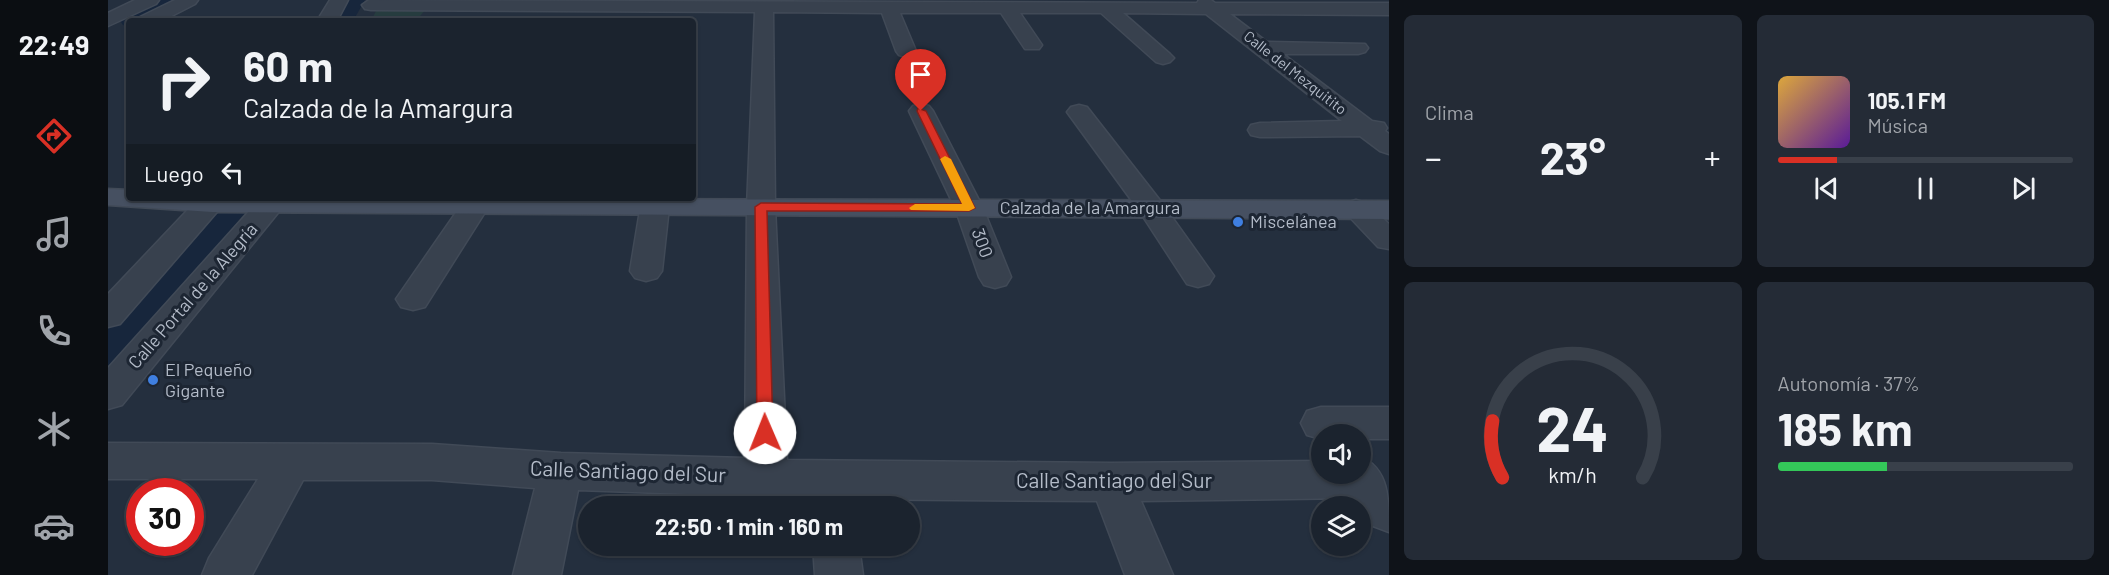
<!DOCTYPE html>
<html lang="es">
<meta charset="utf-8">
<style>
:root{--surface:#1b232e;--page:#242b36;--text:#f1f3f6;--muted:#a0a4aa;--line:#39404a;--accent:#d93025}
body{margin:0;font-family:Barlow,sans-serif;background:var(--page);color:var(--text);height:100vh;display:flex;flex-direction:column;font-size:22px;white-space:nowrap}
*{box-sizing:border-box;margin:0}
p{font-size:20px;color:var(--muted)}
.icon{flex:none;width:33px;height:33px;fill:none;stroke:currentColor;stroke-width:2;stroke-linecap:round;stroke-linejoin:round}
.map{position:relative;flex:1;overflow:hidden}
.panel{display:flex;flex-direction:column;gap:15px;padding:15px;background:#0f1319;width:720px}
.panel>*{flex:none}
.guide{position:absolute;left:18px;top:18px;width:570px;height:183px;border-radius:6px;box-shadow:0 2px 4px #0004,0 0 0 2px var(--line);background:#1b232e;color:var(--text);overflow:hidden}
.tools{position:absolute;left:1203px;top:424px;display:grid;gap:12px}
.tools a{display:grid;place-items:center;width:60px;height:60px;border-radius:50%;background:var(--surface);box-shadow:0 2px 4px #0004,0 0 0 2px var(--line);font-size:30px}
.speed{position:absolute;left:18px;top:478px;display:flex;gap:12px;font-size:30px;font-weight:700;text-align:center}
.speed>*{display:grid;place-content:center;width:78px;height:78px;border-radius:50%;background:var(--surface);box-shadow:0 2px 4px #0004,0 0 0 2px var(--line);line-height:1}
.speed .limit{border:9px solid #d22;background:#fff;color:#111}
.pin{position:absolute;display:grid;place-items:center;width:51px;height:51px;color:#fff;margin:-62px -26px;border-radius:50% 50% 50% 0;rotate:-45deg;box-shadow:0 0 6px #0007}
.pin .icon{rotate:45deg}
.me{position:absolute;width:66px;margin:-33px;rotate:359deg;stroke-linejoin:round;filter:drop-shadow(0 0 4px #0008)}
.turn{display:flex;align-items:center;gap:21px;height:126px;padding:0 18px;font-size:27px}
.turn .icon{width:78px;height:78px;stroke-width:2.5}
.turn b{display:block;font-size:42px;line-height:51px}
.then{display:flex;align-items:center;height:57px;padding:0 18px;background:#0003;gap:12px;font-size:22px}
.big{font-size:45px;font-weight:700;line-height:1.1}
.panel .widget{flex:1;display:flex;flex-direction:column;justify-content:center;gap:9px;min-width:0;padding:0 21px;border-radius:9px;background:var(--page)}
.panel .dial{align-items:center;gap:0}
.dial svg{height:156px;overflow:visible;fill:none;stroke:var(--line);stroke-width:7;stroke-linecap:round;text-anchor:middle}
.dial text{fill:var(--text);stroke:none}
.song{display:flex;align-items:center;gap:18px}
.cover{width:72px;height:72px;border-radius:9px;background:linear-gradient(135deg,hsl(40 70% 55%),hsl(270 70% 35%))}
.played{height:6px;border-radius:3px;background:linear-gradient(90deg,var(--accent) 20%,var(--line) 20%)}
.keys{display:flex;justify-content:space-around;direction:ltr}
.heat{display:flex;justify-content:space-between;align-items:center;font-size:33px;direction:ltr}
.charge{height:9px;border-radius:4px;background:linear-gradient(90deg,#34c759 37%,var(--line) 0)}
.panel .tiles{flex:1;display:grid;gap:15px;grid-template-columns:repeat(2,1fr)}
.trip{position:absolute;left:470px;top:496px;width:342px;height:60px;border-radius:30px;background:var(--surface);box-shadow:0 2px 4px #0004,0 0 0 2px var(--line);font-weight:700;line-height:60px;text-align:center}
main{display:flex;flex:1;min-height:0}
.dock{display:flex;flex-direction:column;width:108px;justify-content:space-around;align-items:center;background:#0b0e12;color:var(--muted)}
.dock .icon{width:42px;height:42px}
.dock .current{color:var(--accent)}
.dock b{font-size:27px;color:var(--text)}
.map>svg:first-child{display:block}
</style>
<main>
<nav class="dock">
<b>22:49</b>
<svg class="icon current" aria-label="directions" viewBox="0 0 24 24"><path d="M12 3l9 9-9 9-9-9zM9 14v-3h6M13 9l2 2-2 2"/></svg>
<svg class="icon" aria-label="music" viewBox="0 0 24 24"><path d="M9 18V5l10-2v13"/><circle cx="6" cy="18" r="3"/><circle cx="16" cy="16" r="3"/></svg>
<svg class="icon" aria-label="phone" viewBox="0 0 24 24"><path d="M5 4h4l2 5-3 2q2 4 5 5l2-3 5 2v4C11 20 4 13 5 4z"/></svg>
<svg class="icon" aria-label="climate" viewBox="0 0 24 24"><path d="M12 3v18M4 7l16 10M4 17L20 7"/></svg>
<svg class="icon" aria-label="car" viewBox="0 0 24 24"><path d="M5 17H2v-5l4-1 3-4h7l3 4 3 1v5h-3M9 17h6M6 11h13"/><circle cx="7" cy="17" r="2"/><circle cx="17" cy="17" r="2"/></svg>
</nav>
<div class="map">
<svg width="1281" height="575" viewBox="0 0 1281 575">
<rect width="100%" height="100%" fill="#242f3e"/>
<polygon fill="#263c3f" points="317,10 308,21 263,21 268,11"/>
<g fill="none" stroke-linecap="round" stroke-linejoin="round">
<g fill="#17263c" fill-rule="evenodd">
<polygon points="49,0 73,0 71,4 37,21 21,21 21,27 15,25 12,21 15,17"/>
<polygon points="239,0 257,0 245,21 225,21"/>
<polygon points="125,199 136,202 140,208 136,214 13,362 0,366 0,327 114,202"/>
</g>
<g stroke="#414a57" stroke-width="3">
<g id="street">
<polygon points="27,0 51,0 48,4 0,26 0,13"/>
<polygon points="67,0 90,0 87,4 54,21 29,21 32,17"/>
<polygon points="222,0 240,0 229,21 209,21"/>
<path d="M261 0 1089 3 1091 0H1103L1107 3H1281V15L1122 14 1159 42 1257 44 1260 48 1257 52 1250 54H1175L1264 121 1276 123 1279 128 1277 131 1281 134V154L1272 151 1252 136 1152 137 1143 135 1140 130 1143 125 1152 123 1234 121 1098 14 1015 13 1062 54 1066 58 1062 62 1055 64 1048 62 993 13H912L934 45 931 49H917L893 13H792L808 51 805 55 798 57 791 55 788 51 774 13 665 12 667 207 679 460 1003 463 1214 461V474H1252V456C1281 469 1281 498 1281 532L1265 526 1245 498 1033 501 1065 575H1017L989 501 722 499 470 490 453 575H405L427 488 324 480H195L144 575H94L101 558 150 479H0V443L324 444 453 453 637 458 639 207 647 12 263 10 257 9 254 5Z"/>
<polygon points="813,104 821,106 825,111 875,208 903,277 898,285 887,288 876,285 871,277 847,208 801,111 805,106"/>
<polygon points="971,105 979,107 1054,203 1106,276 1101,284 1090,287 1079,284 1032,212 959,112 963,107"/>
<polygon points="91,198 121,198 12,324 0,327 0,294"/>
<polygon points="153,198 182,198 14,405 0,409 0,368"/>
<polygon points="358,198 386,198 317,307 305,310 293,307 288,299"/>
<polygon points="534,198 562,198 554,271 549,278 538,281 527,278 522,271"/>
<polygon points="1248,200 1258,203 1281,224 1281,249 1270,247 1234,209 1238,203"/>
<polygon points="1213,407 1281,407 1281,439 1252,439 1252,435 1214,435 1213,439 1199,435 1193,423 1199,411"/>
<polygon points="705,546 751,546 755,575 707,575"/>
</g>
</g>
<g stroke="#414a57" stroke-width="3">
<polygon id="secondary" points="0,189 21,190 21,198 1281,201 1281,219 104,212 0,205"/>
</g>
<use href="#street" fill="#38414e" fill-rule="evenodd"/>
<use href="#secondary" fill="#465061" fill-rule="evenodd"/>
</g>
<polygon fill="#d93025" stroke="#8d1f18" stroke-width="1.5" points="810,108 818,111 867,208 861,211 659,211 665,433 663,437 657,440 651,437 649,433 647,207 653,203 854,204 809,111"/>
<polygon fill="#f59e0b" points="837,156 843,159 867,208 861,211 803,210 801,208 807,204 854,204 832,159"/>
<g fill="#3f7fe0" stroke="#1d2633" stroke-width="2">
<circle cx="1130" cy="222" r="6"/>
<circle cx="45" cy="380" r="6"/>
</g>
<g text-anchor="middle" stroke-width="6" stroke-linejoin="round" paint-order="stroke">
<g font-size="15" fill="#b4bcc9" stroke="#1d2633">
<text transform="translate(1187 73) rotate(38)" y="5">Calle del Mezquitito</text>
</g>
<g font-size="18" fill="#b4bcc9" stroke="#1d2633">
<text x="982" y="214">Calzada de la Amargura</text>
<text transform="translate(874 243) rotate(70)" y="6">300</text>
<text transform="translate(85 296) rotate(-49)" y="6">Calle Portal de la Alegría</text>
</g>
<g font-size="18" fill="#b4bcc9" stroke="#1d2633" text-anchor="start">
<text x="1142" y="228">Miscelánea</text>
<text x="57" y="376">El Pequeño<tspan x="57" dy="21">Gigante</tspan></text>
</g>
<g font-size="21" fill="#b4bcc9" stroke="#1d2633">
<text transform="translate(520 472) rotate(2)" y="7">Calle Santiago del Sur</text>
<text x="1006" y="488">Calle Santiago del Sur</text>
</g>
</g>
</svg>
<div class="tools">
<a><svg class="icon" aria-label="sound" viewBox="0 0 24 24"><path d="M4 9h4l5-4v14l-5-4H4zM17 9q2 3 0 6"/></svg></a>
<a><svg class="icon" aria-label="layers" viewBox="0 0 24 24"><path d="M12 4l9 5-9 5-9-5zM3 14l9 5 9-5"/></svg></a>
</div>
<div class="speed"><div class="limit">30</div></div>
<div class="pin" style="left:813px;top:111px;background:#d93025"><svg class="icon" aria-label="arrive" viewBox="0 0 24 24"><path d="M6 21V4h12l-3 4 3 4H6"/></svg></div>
<svg class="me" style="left:657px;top:433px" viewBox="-20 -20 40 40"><circle r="19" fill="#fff"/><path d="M0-13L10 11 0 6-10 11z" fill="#d93025"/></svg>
<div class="trip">22:50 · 1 min · 160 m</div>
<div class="guide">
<div class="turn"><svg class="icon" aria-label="right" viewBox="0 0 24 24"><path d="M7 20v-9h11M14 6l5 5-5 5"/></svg><div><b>60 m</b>Calzada de la Amargura</div></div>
<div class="then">Luego<svg class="icon" aria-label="left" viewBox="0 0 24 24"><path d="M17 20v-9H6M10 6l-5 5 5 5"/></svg></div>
</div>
</div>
<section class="panel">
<div class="tiles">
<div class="widget"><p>Clima</p>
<div class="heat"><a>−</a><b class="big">23°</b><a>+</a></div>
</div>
<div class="widget">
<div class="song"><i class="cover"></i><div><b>105.1 FM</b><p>Música</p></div></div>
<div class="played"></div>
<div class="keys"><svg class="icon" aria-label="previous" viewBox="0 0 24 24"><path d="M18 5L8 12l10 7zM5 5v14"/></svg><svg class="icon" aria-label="pause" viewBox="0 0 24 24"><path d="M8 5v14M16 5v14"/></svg><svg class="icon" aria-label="next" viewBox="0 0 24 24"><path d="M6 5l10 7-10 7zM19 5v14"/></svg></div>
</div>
<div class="widget dial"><svg viewBox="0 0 100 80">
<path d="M14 69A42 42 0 1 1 86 69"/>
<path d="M14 69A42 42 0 0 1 9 40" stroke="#d93025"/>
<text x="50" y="56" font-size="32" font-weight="700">24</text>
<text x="50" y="72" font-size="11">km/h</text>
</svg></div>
<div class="widget"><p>Autonomía · 37%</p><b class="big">185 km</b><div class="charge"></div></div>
</div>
</section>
</main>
